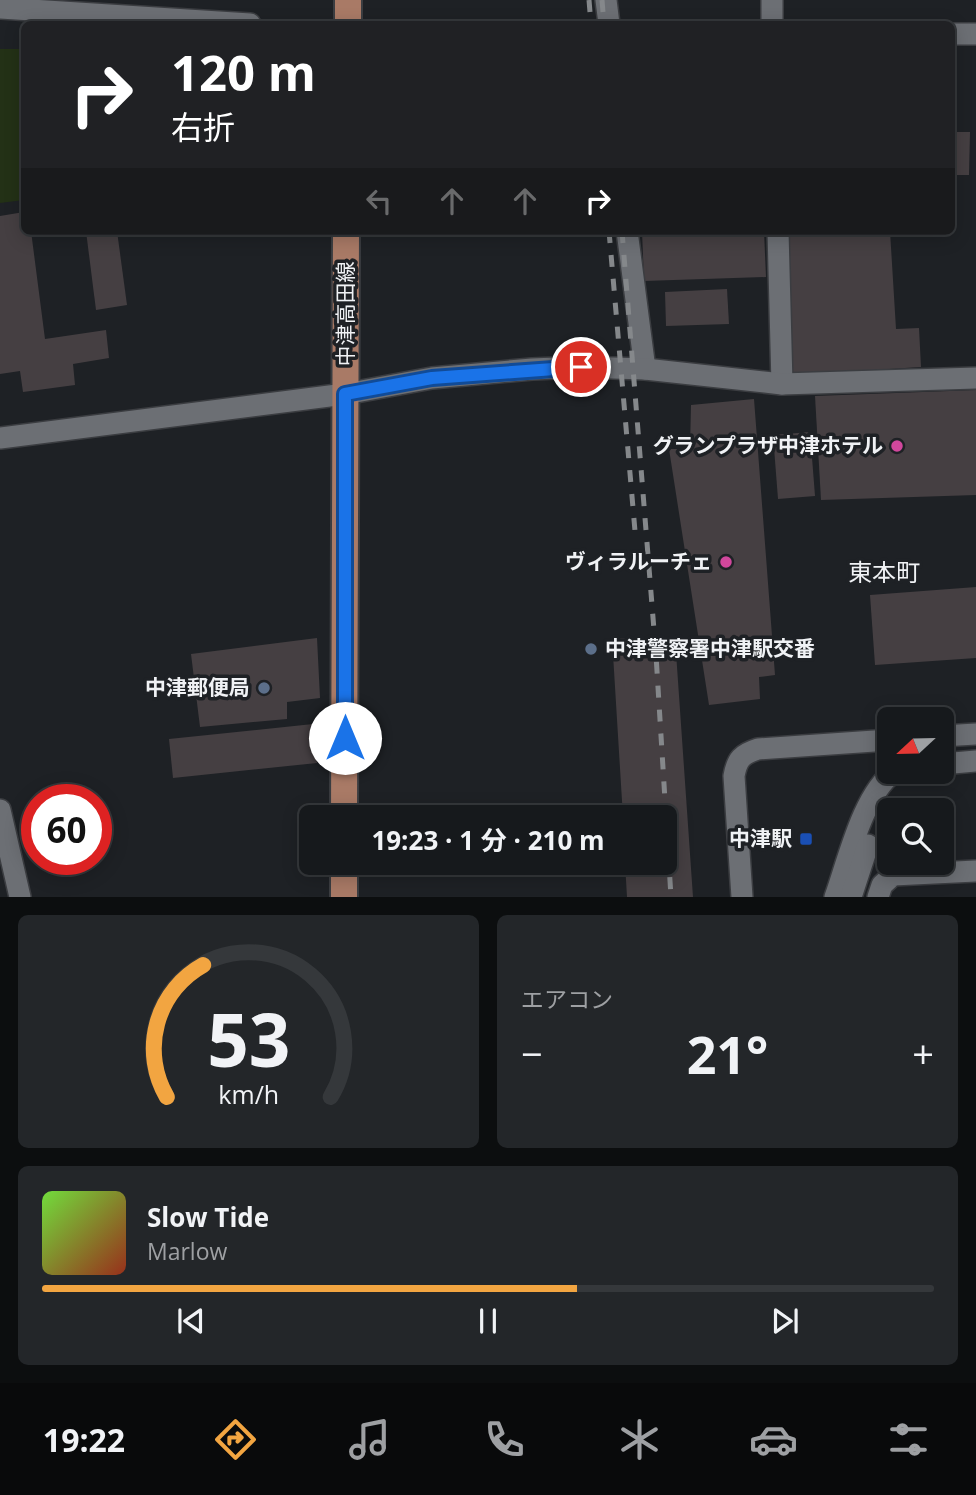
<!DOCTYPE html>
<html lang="ja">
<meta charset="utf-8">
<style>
:root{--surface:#16191c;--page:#232629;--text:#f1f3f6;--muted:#9ea0a3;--line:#35383b;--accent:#f2a541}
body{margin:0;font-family:"Open Sans","Noto Sans JP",sans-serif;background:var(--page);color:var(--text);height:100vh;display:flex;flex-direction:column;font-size:26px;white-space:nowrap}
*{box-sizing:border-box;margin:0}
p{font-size:23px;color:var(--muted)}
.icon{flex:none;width:38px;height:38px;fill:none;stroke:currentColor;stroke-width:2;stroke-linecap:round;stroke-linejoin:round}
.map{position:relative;height:897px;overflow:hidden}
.side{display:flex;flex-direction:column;gap:18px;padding:18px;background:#0c0e0f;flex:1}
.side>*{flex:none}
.top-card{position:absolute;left:21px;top:21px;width:934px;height:214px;border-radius:10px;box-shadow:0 4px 18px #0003,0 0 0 2px var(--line);background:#202124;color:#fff;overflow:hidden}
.needle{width:46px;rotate:248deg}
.buttons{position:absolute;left:877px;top:707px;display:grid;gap:14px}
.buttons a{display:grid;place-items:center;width:77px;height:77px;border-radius:10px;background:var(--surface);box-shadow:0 4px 18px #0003,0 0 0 2px var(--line);font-size:35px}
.speed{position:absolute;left:21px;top:784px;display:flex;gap:14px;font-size:35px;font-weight:700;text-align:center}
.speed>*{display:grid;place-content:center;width:91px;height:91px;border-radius:50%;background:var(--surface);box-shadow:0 4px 18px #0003,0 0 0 2px var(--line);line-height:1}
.speed .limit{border:10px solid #d22;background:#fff;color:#111}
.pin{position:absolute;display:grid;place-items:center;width:60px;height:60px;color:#fff;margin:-30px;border:4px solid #fff;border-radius:50%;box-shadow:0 2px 7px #0007}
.me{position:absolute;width:77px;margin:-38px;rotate:0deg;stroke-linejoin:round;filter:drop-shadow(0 0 5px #0008)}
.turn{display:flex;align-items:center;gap:24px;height:147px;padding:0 35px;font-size:32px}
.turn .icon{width:91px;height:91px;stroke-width:2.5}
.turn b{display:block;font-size:49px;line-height:60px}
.lanes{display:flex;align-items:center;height:66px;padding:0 35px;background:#0003;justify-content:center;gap:35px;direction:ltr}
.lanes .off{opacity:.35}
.big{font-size:52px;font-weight:700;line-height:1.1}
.side .tile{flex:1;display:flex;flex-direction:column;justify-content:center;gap:10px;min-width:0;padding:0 24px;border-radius:10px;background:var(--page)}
.side .dial{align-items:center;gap:0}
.dial svg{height:182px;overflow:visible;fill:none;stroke:var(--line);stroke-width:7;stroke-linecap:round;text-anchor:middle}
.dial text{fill:var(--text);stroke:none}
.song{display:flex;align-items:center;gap:21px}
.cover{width:84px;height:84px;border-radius:10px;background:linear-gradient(135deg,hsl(100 70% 55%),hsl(10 70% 35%))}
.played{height:7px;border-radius:4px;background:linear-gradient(90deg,var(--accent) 60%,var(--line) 60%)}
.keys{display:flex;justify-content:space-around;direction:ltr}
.heat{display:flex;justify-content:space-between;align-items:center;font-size:38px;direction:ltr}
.side .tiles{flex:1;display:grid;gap:18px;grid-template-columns:1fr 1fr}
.tile:last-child{grid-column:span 2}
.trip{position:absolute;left:299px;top:805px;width:378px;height:70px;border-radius:10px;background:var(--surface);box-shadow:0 4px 18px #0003,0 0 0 2px var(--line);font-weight:700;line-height:70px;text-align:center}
.tabs{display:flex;height:112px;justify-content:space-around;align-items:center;background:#090a0b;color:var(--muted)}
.tabs .icon{width:49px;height:49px}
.tabs .active{color:var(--accent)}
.tabs b{font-size:32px;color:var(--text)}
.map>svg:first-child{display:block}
</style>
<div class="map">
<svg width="976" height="897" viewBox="0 0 976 897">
<rect width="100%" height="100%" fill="#1e2125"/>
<polygon fill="#233116" points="0,49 24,49 24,200 0,203"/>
<g fill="#453f42">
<polygon points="952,132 970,132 969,175 952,175"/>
<polygon points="24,212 24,231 31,231 45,339 106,330 109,358 73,364 75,385 23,392 20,371 0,374 0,216"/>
<polygon points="86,231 117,231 127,305 96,310"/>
<polygon points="131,231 155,231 155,233 131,236"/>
<polygon points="642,231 764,231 766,277 644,281"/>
<polygon points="837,231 890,231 896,329 919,328 921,367 793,375 784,234"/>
<polygon points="727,289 729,324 666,326 665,292"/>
<polygon points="976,390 976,495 821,500 815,396"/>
<polygon points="754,399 775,675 759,677 760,699 709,705 669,449 690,449 691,405"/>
<polygon points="810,432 815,496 778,499 773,435"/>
<polygon points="976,587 976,658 875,665 870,595"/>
<polygon points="317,638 320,698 287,702 287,719 200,727 191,654"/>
<polygon points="612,638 675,638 693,897 627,897 625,863 665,863 665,817 623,817"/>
<polygon points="313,724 317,763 173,778 169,739"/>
</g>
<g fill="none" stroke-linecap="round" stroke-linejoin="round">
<g stroke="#3b3d41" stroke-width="24">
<g id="minor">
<polyline points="606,0 609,24"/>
<polyline points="772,0 772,24"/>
<polyline points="0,8 250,24"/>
<polyline points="952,34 976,34"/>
<polyline points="627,231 645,369"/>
<polyline points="778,231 782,384"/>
<polyline points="0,438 345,394 432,378 532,369 581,367 645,369 782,384 976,378"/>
<polyline points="942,736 976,734"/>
<polyline points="942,764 976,761"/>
<polyline points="0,810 20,897"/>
<path d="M742 897 734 776C737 759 742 754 758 749L889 740"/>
<path d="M835 897C848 861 863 794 894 772"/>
<polyline points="851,897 868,845"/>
<polyline points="878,897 882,885 893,875 976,871"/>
</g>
</g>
<g stroke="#3b3d41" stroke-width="30">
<g id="major">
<polyline points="348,24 348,0"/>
<polyline points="344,817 346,231"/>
<polyline points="344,897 344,863"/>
</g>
</g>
<use href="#minor" stroke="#6c6f74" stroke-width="21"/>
<use href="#major" stroke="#a97a66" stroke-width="26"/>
<g stroke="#85888b" stroke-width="5" stroke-dasharray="12 12" stroke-linecap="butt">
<polyline points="589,0 591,24"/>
<polyline points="602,0 604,24"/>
<polyline points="609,231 635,531"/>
<polyline points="622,231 656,655 671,897"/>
</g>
</g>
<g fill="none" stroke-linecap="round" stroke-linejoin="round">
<g stroke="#114b97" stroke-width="18">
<polyline id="route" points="345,738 345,394 432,378 581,367"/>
</g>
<use href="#route" stroke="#1a73e8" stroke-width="12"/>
</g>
<g fill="#d1479c" stroke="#1e2125" stroke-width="2.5">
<circle cx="897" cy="446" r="7"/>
<circle cx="726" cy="562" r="7"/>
</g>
<g fill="#5c6f8a" stroke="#1e2125" stroke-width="2.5">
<circle cx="591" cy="649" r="7"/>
<circle cx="264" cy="688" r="7"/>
</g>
<rect fill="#1a4fb4" stroke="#1e2125" stroke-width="2.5" x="799" y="832" width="14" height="14" rx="3.5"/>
<g text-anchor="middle" stroke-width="7" stroke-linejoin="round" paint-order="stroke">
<g font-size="21" fill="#f0f2f5" stroke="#1e2125">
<text transform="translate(346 314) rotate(-90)" y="7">中津高田線</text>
</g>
<g font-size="21" font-weight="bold" fill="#f0f2f5" stroke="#1e2125" text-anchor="end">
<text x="883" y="453">グランプラザ中津ホテル</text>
<text x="712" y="569">ヴィラルーチェ</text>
<text x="605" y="656" text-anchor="start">中津警察署中津駅交番</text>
<text x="250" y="695">中津郵便局</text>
<text x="792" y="846">中津駅</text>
</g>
<g font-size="24" fill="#f0f2f5" stroke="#1e2125">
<text x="884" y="581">東本町</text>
</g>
</g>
</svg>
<div class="buttons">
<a><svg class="needle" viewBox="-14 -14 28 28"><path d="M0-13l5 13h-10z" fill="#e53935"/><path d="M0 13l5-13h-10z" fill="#9ea0a3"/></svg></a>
<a><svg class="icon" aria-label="search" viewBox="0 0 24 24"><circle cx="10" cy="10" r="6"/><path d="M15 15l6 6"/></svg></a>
</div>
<div class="speed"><div class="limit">60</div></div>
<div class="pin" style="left:581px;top:367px;background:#d93025"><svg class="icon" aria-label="arrive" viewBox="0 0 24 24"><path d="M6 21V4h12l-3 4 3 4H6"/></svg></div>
<svg class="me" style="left:345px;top:738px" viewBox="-20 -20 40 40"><circle r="19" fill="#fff"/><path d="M0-13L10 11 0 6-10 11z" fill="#1a73e8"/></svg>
<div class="trip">19:23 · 1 分 · 210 m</div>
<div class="top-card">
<div class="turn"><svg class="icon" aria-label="right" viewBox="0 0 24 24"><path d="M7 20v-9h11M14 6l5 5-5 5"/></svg><div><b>120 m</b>右折</div></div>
<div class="lanes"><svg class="icon off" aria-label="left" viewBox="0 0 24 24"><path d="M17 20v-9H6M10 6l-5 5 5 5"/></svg><svg class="icon off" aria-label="ahead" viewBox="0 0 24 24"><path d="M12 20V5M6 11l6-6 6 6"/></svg><svg class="icon off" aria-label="ahead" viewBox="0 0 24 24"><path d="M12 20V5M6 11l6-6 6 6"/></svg><svg class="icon" aria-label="right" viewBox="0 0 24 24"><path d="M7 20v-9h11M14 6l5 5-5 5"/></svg></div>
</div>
</div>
<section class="side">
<div class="tiles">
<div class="tile dial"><svg viewBox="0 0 100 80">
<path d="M14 69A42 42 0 1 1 86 69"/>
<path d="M14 69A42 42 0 0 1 30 11" stroke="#f2a541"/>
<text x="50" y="56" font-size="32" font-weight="700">53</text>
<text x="50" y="72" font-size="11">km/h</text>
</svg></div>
<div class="tile"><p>エアコン</p>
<div class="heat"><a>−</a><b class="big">21°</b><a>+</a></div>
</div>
<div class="tile">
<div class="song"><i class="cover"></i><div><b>Slow Tide</b><p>Marlow</p></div></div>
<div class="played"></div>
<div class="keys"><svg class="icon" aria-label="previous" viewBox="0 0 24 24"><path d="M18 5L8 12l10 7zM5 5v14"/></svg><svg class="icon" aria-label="pause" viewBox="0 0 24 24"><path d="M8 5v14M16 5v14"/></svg><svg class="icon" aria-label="next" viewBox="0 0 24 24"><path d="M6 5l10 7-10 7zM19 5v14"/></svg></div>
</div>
</div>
</section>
<nav class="tabs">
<b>19:22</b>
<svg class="icon active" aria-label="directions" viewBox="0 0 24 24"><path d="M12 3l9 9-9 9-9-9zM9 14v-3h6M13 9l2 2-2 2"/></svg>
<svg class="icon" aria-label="music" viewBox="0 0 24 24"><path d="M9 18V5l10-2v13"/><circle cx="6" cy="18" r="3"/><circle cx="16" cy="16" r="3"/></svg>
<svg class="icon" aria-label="phone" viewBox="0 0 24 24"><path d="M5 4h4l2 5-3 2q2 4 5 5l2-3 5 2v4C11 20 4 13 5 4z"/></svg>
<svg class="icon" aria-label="climate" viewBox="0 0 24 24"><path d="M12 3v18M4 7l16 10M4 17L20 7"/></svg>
<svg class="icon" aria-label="car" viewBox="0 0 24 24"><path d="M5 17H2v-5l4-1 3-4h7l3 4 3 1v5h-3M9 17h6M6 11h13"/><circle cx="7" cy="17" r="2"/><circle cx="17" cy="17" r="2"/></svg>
<svg class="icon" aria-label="filters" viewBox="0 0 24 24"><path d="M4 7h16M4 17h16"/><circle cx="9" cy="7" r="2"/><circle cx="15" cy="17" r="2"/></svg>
</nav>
